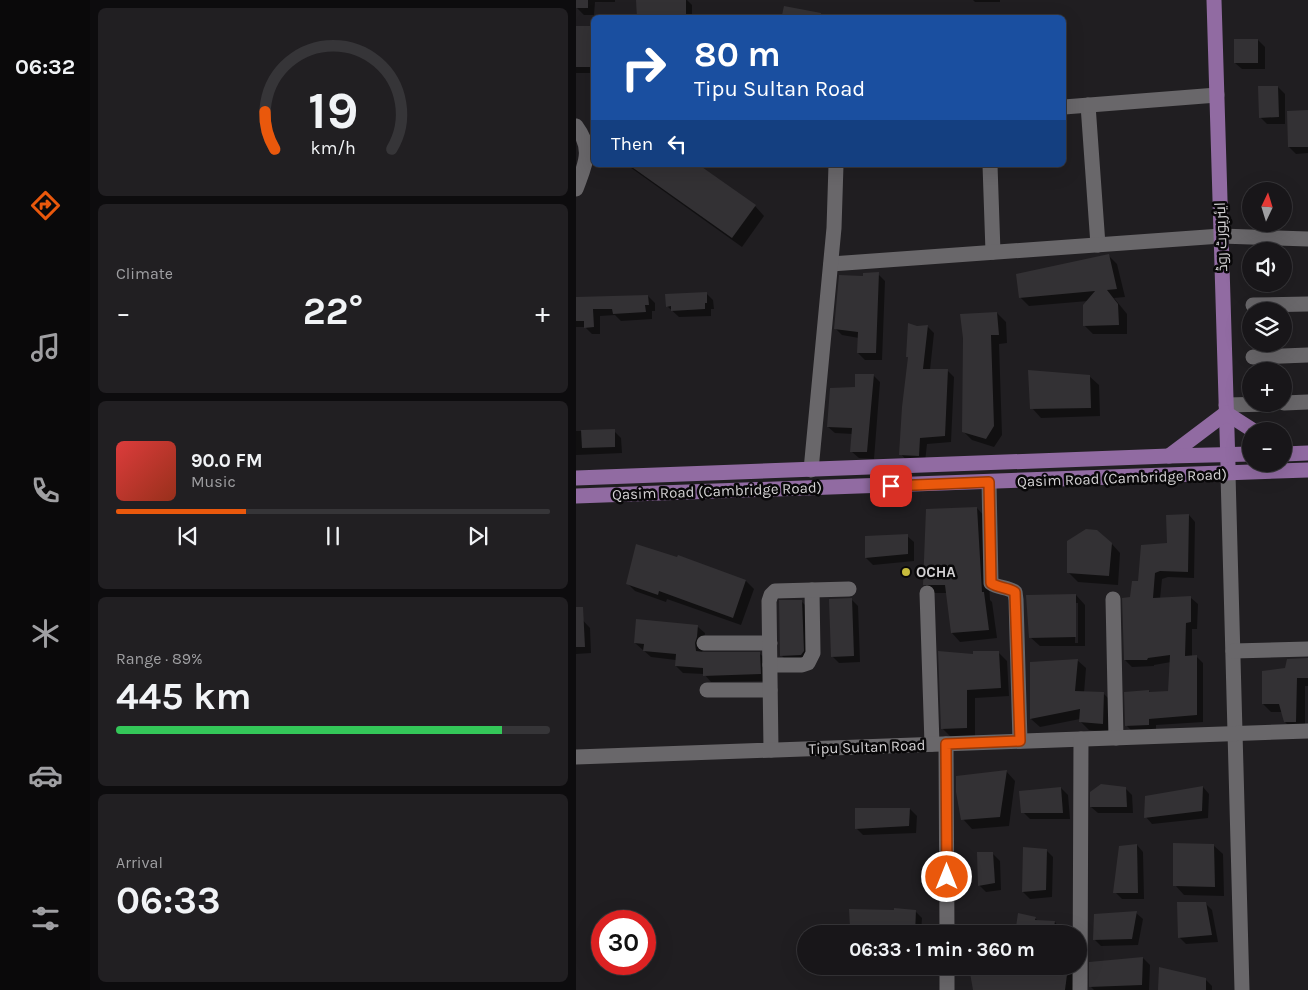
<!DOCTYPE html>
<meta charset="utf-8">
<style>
:root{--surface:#181619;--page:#211f22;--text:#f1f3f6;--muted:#9f9fa2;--line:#363538;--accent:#ea580c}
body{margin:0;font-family:Karla,Cairo,sans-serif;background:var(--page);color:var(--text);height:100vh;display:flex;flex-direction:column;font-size:19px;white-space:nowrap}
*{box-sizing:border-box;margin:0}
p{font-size:16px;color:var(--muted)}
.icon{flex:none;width:28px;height:28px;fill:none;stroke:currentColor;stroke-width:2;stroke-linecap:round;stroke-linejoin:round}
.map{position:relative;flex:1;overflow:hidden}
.drawer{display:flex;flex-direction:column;gap:8px;padding:8px;background:#0d0c0e;width:486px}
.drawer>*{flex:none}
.top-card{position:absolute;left:15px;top:15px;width:475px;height:152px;border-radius:8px;box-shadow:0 5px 20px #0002,0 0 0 1px var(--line);background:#1a4fa0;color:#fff;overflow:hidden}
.needle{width:32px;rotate:4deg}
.controls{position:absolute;left:666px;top:182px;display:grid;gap:10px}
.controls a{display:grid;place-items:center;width:50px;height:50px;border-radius:50%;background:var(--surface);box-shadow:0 5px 20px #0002,0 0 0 1px var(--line);font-size:25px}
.speed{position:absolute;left:15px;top:910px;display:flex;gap:10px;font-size:25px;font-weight:700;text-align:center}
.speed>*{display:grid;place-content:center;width:65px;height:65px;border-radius:50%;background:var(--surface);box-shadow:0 5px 20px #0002,0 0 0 1px var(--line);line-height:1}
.speed .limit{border:8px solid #d22;background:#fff;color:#111}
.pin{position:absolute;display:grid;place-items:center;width:42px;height:42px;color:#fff;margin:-21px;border-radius:10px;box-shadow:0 2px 8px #0006}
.me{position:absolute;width:55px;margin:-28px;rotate:0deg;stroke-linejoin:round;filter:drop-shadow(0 0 4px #0008)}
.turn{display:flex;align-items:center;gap:18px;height:105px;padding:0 20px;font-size:22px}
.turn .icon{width:65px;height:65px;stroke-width:2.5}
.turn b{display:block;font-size:35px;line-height:42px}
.then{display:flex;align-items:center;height:48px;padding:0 20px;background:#0003;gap:10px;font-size:19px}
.big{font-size:38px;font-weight:700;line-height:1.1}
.drawer .widget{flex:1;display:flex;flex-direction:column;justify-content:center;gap:8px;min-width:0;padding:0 18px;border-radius:8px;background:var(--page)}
.drawer .dial{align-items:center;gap:0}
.dial svg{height:130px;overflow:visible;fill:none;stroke:var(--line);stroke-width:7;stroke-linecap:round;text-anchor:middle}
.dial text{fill:var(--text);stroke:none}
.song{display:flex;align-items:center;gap:15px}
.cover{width:60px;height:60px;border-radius:8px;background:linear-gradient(135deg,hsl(0 70% 55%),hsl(10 70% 35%))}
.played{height:5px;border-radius:2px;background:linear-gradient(90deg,var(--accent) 30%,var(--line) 30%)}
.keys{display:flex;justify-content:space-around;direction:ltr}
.heat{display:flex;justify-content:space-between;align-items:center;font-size:28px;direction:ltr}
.charge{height:8px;border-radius:4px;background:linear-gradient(90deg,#34c759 89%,var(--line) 0)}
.trip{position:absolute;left:221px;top:925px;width:290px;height:50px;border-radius:25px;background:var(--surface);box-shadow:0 5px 20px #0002,0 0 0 1px var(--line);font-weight:700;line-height:50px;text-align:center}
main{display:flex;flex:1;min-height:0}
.dock{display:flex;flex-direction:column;width:90px;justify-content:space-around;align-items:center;background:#0a090a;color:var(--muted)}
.dock .icon{width:35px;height:35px}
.dock .on{color:var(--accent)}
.dock b{font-size:22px;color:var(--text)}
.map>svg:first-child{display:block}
</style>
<main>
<nav class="dock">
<b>06:32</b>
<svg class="icon on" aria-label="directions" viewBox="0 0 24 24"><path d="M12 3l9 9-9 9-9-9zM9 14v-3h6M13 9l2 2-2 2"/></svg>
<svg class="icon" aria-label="music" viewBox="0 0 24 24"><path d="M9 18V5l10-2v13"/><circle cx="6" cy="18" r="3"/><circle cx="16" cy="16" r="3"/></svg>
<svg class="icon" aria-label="phone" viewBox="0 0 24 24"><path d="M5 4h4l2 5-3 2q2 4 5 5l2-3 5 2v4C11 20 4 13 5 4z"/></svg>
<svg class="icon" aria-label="climate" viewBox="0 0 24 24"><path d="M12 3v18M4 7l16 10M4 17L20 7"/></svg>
<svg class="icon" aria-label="car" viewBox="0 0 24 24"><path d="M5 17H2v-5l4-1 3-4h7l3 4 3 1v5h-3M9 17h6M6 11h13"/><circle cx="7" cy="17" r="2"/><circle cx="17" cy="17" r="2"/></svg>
<svg class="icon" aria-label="filters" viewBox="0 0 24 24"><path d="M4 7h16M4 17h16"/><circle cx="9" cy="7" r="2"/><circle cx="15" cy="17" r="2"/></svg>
</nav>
<section class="drawer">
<div class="widget dial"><svg viewBox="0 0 100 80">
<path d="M14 69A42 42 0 1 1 86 69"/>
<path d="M14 69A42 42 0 0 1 8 46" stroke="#ea580c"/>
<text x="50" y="56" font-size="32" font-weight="700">19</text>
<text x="50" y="72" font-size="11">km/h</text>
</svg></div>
<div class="widget"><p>Climate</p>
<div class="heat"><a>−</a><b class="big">22°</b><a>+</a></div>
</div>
<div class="widget">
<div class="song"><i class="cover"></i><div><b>90.0 FM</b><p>Music</p></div></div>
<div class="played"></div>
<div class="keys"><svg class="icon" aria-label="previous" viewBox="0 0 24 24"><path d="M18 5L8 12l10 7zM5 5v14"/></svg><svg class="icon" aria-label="pause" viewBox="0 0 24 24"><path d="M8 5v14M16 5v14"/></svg><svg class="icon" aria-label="next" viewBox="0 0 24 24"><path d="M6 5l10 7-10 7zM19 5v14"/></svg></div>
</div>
<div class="widget"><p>Range · 89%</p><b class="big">445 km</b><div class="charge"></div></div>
<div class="widget"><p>Arrival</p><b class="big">06:33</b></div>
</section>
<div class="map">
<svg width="732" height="990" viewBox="0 0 732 990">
<rect width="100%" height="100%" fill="#201e21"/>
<g fill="#0007" fill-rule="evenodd">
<polygon points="1,0 39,0 39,2 19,2 18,15 8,15 1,8"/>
<polygon points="62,0 111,0 116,5 116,18 62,18"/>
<polygon points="397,0 424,0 424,2 399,2"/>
<polygon points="0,27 18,28 18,73 0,73"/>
<polygon points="682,40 689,47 689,69 666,69 659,63"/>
<polygon points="702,87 709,94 709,124 691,124 684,117"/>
<polygon points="732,112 732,153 720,154 713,147"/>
<polygon points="51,165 121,165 179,206 188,216 166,247"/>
<polygon points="532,255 541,264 549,297 538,298 551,314 551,334 517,334 508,325 512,301 453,306 444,297"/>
<polygon points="302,274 309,281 306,360 289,360 282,353 283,338 266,335 259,328 288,277"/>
<polygon points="130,293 137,300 138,309 135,309 135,316 103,317 91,306"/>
<polygon points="72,296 79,303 79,311 76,311 76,319 45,321 39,315 24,316 24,334 16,334 9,327 0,327 0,298"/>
<polygon points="421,313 430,322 431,343 423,344 426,435 418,447 396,440 387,431"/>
<polygon points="351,326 358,333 354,370 371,370 378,377 375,442 351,444 349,462 331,461 325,454 333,358 332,357"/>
<polygon points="297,375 304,382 298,459 283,458 276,452 277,434 259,433 252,427 280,388"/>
<polygon points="513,376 523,385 524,416 465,418 456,408"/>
<polygon points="0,431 38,431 45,438 46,453 0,455"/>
<polygon points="401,508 409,517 414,600 416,602 421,638 384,642 376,633 371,593 357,593 348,584"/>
<polygon points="613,515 619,522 618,578 592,577 586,579 584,599 615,598 622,604 621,629 616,629 616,657 620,656 627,663 627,722 580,725 580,732 557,732 550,725 573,691 574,693 593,692 595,662 578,665 578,666 556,667 549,660 556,599 564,582"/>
<polygon points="331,536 338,542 338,561 297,565 290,558"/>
<polygon points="535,543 544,553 542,585 502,582 492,572"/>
<polygon points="103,557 170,581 178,589 165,625 91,599 90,602 59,591 51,583 102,559"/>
<path d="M500 595 509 605V646H464L454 637ZM499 603H502V643H499Z"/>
<polygon points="275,599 282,606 284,662 263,663 256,656"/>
<polygon points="225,601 232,608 234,658 212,662 205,655"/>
<polygon points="0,613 14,628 15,653 0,654"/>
<polygon points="122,627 129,633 126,653 184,654 191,660 191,681 135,682 128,674 107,673 100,666 100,660 75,657 59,643"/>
<polygon points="422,652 431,661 433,696 399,698 399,736 375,737 366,728 398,655"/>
<polygon points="501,660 510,668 508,693 527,693 536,702 535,732 513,730 504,721 504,719 464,727 455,719"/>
<polygon points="732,660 732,686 729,686 729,730 718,731 709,722 707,712 695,712 687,704 710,669"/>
<polygon points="430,771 439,781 433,826 396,829 387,819"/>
<polygon points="627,787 633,794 632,818 576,824 570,817"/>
<polygon points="485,788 492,795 494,819 454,819 447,812"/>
<polygon points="549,788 556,795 557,813 522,813 515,807"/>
<polygon points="334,809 341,816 340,833 287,835 280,828"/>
<polygon points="561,845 567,852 568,899 546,899 539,892"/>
<polygon points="637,845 647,854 648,896 608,895 599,885"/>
<polygon points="470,850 477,857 476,897 454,899 447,892"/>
<polygon points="417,854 424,861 425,890 410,892 403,885"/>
<polygon points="629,903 636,910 642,942 610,944 603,937"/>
<polygon points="339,911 346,918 345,934 282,934 275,927"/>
<polygon points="560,913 567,919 562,945 525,946 518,939"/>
<polygon points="459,918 462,921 479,922 482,926 481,934 440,934"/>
<polygon points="567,958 574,965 573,990 518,990 515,987"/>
<polygon points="421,966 491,969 500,977 498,990 398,990 394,968"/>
<polygon points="629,979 636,986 636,990 583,990"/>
</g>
<g fill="#333134">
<rect x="0" y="0" width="12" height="8"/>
<polygon points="60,0 110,0 110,18 61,18"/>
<polygon points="208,6 245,13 245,18 222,18 206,15"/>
<rect x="0" y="26" width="18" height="41"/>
<rect x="658" y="39" width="24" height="24"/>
<polygon points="682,86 702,86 703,117 683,118"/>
<polygon points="732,110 732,147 712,147 711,111"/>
<polygon points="53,165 123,165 180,205 156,238"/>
<polygon points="533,254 541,289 531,290 542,304 543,325 507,326 507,305 519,291 443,298 440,274"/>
<polygon points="303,272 300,353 281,353 282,332 258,329 263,275 287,276 287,273"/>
<polygon points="131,292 131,303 129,303 129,309 95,311 95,306 90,307 89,294"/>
<polygon points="72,295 73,305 69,305 70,312 37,314 36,309 17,309 18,327 8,328 8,321 0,321 0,297"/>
<polygon points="421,312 423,335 415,335 418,426 410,439 386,432 387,338 384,314"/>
<polygon points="332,323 341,326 352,325 347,369 372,369 369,436 344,438 343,456 323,455 326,407 332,357 330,357"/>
<polygon points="452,370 514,375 515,408 454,409"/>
<polygon points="279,374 298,374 291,452 274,452 276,428 251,427 254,388 279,387"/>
<polygon points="39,429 39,447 6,448 5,430"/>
<polygon points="401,507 406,592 408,592 413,630 375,633 369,585 347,585 350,509"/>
<polygon points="613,514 612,572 584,571 579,573 577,598 615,596 615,622 610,623 609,656 621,655 621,715 573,719 573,725 549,726 548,692 573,690 573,692 592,691 594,655 572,658 571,660 548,660 546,598 554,597 556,581 562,581 565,545 591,543 590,515"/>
<polygon points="510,529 521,530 536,543 533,576 491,573 491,541"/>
<polygon points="332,534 332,554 289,558 289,536"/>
<polygon points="60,544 101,557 102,555 170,580 157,618 83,591 82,595 50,584"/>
<polygon points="500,594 500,637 453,638 450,595"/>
<polygon points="276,598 278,656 255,657 253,599"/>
<polygon points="203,600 226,600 228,651 225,655 204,656"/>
<polygon points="0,607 7,607 9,647 0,647"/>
<polygon points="60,619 122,625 121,637 119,643 120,651 128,652 184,652 185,674 127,676 127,668 99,666 100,654 67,651 68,644 58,643"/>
<polygon points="362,651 397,654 397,651 423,651 425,688 391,690 391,728 365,729"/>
<polygon points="732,658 732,678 721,678 720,722 708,722 703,704 686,704 686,671 709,668 711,659"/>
<polygon points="502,659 499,691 528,692 527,724 503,722 504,709 454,719 454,662"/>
<polygon points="431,770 424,817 385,820 380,792 380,776"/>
<polygon points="525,784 550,787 551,807 514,807 514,792"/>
<polygon points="627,786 626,811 568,818 569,796"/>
<polygon points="485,787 487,813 445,813 443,791"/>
<polygon points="279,808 334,808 333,826 279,829"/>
<polygon points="597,843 638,844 639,887 597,886"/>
<polygon points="561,844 562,893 537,893 543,846"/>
<polygon points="447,847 471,849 470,890 446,892"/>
<polygon points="401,852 417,852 419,883 402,886"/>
<polygon points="601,902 630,902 636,935 602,938"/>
<polygon points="318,908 340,910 339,934 318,934 318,926 274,928 273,909 318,910"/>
<polygon points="561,911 556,939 517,940 518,914"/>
<polygon points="442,913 460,917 459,920 479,921 477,934 439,934"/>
<polygon points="567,957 566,985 513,987 513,962"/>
<polygon points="463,966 492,967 489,990 397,990 393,967"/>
<polygon points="583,967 630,978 630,990 582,990"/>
</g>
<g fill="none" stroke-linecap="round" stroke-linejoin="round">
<g stroke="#69676a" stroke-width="15">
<polyline points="512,105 522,245"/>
<polyline points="488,107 641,95"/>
<path d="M0 126C18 150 9 164 0 189"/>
<polyline points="414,165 417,252"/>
<polyline points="255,264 645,236 732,239"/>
<polyline points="677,305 732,304"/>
<polyline points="677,357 732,355"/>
<polyline points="708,403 732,402"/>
<polyline points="650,405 694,404"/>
<polyline points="235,470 258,228 260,165"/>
<polyline points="652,474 666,990"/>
<path d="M413 482 415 583C422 588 431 587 439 592L440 600 444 741"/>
<polyline points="351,593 356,744"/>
<polyline points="537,599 540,738"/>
<polyline points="128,643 194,643"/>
<polyline points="657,651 732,649"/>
<polyline points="194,665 226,665 232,663 237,653 236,590"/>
<polyline points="131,690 194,690"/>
<polyline points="370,744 371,934"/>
<polyline points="195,750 193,601 195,595 199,591 273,589"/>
<polyline points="0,757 732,731"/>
<polyline points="371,966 371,990"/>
<polyline points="504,990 505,739"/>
</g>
<g stroke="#916ba2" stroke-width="15">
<polyline points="638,0 652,465"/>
<polyline points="708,454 732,453"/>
<polyline points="593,456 650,413 678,431"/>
<polyline points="0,478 593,456 675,454"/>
<polyline points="0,496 732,470"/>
</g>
</g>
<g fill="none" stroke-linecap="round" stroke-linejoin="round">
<g stroke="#983908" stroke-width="12">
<path id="route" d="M315 486 413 482 415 583C422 588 431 587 439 592L444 741 370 744 371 877"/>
</g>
<use href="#route" stroke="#ea580c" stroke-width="9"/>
</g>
<circle fill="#c7bb3c" stroke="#090809" stroke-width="2" cx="330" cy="572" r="5"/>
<g text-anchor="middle" stroke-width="5" stroke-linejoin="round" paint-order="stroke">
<g font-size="15" fill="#d3d1d3" stroke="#090809">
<text transform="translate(645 237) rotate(-92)" y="5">ایئرپورٹ روڈ</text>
<text transform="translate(546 478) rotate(-2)" y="5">Qasim Road (Cambridge Road)</text>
<text transform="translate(141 491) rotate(-2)" y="5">Qasim Road (Cambridge Road)</text>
<text transform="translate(291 747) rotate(-2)" y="5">Tipu Sultan Road</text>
</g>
<g font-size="15" font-weight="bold" fill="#d3d1d3" stroke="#090809" text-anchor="start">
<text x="340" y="577">OCHA</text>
</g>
</g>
</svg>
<div class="controls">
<a><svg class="needle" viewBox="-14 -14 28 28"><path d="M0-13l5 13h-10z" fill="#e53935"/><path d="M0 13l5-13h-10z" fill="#9f9fa2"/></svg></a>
<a><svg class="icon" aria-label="sound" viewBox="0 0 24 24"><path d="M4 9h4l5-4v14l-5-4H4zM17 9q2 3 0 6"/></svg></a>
<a><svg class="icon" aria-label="layers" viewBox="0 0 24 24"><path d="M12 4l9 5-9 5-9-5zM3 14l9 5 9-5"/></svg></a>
<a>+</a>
<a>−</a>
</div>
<div class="speed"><div class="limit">30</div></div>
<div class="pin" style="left:315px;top:486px;background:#d93025"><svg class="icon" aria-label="arrive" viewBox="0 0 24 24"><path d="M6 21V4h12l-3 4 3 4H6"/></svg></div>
<svg class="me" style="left:371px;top:877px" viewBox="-20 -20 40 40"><circle r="17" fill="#ea580c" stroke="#fff" stroke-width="3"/><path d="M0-11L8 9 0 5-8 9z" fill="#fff"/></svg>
<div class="trip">06:33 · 1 min · 360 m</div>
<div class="top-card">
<div class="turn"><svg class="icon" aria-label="right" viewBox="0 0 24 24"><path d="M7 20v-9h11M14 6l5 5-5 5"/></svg><div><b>80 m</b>Tipu Sultan Road</div></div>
<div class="then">Then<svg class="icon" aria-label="left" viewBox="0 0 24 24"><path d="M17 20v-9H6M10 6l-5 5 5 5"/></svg></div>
</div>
</div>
</main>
